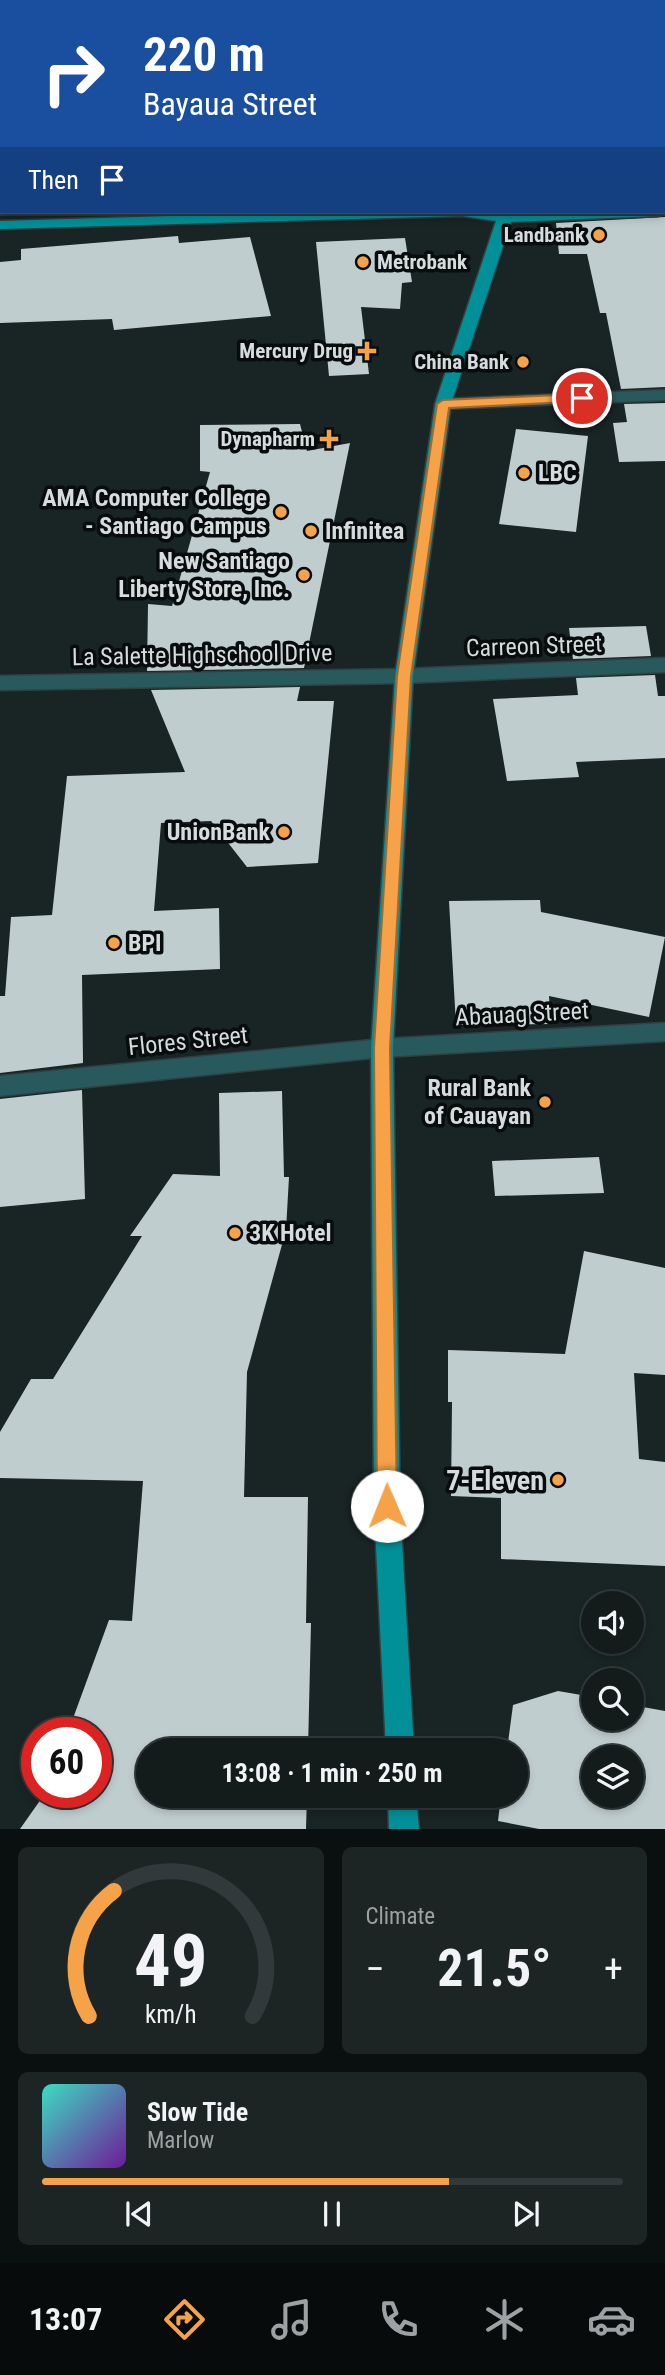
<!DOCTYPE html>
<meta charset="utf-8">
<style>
:root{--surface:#131b1b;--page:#1c2424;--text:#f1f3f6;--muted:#9da1a3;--line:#32393a;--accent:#f6a248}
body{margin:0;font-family:"Roboto Condensed",sans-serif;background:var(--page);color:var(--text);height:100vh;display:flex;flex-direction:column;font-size:26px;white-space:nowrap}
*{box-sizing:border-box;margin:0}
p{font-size:23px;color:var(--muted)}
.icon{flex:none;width:38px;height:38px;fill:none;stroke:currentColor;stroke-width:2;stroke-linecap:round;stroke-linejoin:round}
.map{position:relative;height:1829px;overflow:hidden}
.side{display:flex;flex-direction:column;gap:18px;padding:18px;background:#0a0f0f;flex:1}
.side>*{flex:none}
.guide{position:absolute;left:0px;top:0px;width:665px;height:214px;box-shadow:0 4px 10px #0003,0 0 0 2px var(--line);background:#1a4fa0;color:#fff;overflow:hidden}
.controls{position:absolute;left:581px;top:1591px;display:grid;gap:14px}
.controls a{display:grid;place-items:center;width:63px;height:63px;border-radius:50%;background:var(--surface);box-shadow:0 4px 10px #0003,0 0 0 2px var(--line);font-size:35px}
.speed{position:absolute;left:21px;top:1717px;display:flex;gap:14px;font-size:35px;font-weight:700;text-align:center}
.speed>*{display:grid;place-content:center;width:91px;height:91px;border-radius:50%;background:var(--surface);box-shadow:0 4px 10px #0003,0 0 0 2px var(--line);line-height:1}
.speed .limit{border:10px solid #d22;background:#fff;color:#111}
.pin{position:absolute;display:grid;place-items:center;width:60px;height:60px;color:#fff;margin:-30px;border:4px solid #fff;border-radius:50%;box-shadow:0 2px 7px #0007}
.me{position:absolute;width:77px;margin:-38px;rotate:359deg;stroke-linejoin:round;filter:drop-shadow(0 0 5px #0008)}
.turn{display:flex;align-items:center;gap:24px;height:147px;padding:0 28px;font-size:32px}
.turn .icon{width:91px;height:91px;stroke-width:2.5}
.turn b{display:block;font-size:49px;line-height:60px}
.then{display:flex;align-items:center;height:66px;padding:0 28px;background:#0003;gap:14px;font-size:26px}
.big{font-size:52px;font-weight:700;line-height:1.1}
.side .card{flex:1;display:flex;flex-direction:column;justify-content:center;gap:10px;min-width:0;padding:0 24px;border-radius:10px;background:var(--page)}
.side .dial{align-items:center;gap:0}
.dial svg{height:182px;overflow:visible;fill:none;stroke:var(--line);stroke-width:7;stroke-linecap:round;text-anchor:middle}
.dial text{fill:var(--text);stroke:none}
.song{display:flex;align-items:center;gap:21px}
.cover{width:84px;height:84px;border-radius:10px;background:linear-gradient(135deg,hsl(170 70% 55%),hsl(280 70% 35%))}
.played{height:7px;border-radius:4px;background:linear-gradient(90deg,var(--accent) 70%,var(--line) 70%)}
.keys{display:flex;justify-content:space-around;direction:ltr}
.heat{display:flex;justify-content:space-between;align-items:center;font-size:38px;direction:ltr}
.side .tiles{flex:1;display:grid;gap:18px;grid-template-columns:1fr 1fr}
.card:last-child{grid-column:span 2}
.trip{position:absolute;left:136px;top:1738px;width:392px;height:70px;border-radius:35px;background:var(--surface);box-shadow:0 4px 10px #0003,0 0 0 2px var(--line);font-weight:700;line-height:70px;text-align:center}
.dock{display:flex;height:112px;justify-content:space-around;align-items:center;background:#080b0b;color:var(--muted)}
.dock .icon{width:49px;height:49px}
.dock .active{color:var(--accent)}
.dock b{font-size:32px;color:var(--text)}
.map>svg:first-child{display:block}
</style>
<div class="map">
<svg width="665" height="1829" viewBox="0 0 665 1829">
<rect width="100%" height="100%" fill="#192424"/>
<g fill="#c0cdce" fill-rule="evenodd">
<polygon points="665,217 665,387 621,389 606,313 600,313 587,254 559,254 556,223"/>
<polygon points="178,236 179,243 250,237 271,316 114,330 112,319 0,323 0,262 21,260 21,249"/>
<polygon points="405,238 412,282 402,283 400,309 361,307 369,374 329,376 316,242"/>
<polygon points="665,403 665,461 619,462 613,423 627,422 624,404"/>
<polygon points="300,424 307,451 350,443 304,668 147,671 148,604 172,606 210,472 200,471 200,425"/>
<polygon points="516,429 588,436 576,532 499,524"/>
<polygon points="646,626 651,656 573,659 569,628"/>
<polygon points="655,675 658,696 665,696 665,758 576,762 579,777 507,781 493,699 578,695 576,678"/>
<polygon points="300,687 297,701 334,701 318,863 247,867 211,821 161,823 154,911 219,908 220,969 82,975 83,1063 0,1073 0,996 5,996 11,917 52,915 67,776 185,772 151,690"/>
<polygon points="540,900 541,912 665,937 649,1017 549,996 551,1024 456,1025 449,901"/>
<polygon points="82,1090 85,1199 0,1207 0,1099"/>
<polygon points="282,1091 284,1177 289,1177 286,1230 247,1372 244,1497 308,1497 306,1623 311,1623 308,1750 149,1750 149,1796 307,1796 306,1829 20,1829 46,1792 96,1792 96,1732 68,1732 109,1620 132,1621 143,1481 0,1478 0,1432 31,1379 53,1379 142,1236 130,1236 173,1174 220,1176 219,1093"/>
<polygon points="599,1157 604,1193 495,1196 492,1161"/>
<polygon points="584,1251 665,1268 665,1375 634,1373 639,1459 665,1462 665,1566 501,1559 501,1498 451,1496 452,1402 448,1402 448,1350 565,1354"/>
<path d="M558 1691 593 1697V1718H632V1705L665 1711V1829H539L498 1821 501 1796H516V1750H507L513 1705ZM593 1757H632V1796H593Z"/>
</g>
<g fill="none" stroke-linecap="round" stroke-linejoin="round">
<g stroke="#333e3e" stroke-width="3">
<g id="minor">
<polygon points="108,0 121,0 107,2"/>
<polygon points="329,0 341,0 328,2"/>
<rect x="0" y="172" width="2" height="8"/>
<polygon points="665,390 665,400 443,409 435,404 443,399"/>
<polygon points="665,658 665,672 404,683 0,690 0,676 404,669"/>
<polygon points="665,1023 665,1041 382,1057 0,1096 0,1076 382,1039"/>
</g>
</g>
<g stroke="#333e3e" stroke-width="3">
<g id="major">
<polygon points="584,0 596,0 583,2"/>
<polygon points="663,210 664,212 662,215 657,216 511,222 451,404 413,676 393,1048 400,1506 414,1750 386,1750 374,1506 371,1048 395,676 435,404 496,221 462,216 0,229 0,221 312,212 514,213"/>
<polygon points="388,1796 416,1796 419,1829 389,1829"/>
</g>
</g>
<use href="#minor" fill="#28595d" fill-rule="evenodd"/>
<use href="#major" fill="#029098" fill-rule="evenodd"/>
</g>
<polygon fill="#f6a248" stroke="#a0692f" stroke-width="2" points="582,394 586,395 586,401 449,408 411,676 390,1048 397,1506 394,1513 387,1516 380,1513 377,1506 374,1048 397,676 437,404 443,400"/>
<g fill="#f6a248" stroke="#080c0c" stroke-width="2.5">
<circle cx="599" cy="235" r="7"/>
<circle cx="363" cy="262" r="7"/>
<path d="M363.5 340.5h7v7h7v7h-7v7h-7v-7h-7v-7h7z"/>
<circle cx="523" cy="362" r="7"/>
<path d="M325.5 428.5h7v7h7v7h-7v7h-7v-7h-7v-7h7z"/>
<circle cx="524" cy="473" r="7"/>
<circle cx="281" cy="512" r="7"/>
<circle cx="311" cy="531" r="7"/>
<circle cx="304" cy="575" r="7"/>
<circle cx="284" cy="832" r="7"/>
<circle cx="114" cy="943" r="7"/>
<circle cx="545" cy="1102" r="7"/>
<circle cx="235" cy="1233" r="7"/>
<circle cx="558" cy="1480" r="7"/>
</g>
<g text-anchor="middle" stroke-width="7" stroke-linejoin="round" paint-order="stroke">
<g font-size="21" font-weight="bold" fill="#d6dcdd" stroke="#080c0c" text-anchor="end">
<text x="585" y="242">Landbank</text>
<text x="377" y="269" text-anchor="start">Metrobank</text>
<text x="353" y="358">Mercury Drug</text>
<text x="509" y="369">China Bank</text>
<text x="315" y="446">Dynapharm</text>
</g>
<g font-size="24" font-weight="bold" fill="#d6dcdd" stroke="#080c0c" text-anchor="start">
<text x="538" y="481">LBC</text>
<text x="267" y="506" text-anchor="end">AMA Computer College<tspan x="267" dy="28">- Santiago Campus</tspan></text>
<text x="325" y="539">Infinitea</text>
<text x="290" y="569" text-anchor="end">New Santiago<tspan x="290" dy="28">Liberty Store, Inc.</tspan></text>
<text x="270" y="840" text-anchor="end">UnionBank</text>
<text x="128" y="951">BPI</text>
<text x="531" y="1096" text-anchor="end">Rural Bank<tspan x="531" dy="28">of Cauayan</tspan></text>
<text x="249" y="1241">3K Hotel</text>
</g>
<g font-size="24" fill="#d6dcdd" stroke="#080c0c">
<text transform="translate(534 646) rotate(-2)" y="8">Carreon Street</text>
<text transform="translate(202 655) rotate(-1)" y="8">La Salette Highschool Drive</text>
<text transform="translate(522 1014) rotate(-3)" y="8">Abauag Street</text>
<text transform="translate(188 1041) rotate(-6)" y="8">Flores Street</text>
</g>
<g font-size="28" font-weight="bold" fill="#d6dcdd" stroke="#080c0c" text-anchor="end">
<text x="544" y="1490">7-Eleven</text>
</g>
</g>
</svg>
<div class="controls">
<a><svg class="icon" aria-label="sound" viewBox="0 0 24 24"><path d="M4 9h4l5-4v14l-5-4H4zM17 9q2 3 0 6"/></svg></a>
<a><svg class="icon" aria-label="search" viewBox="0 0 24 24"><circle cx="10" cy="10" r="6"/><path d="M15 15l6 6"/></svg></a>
<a><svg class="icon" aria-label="layers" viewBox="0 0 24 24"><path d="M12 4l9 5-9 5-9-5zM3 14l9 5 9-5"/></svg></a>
</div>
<div class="speed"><div class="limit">60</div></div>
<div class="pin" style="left:582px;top:398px;background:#d93025"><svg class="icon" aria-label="arrive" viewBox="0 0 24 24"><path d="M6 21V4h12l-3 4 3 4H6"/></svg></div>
<svg class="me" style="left:387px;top:1506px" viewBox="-20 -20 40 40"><circle r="19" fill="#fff"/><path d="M0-13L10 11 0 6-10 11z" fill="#f6a248"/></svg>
<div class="trip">13:08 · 1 min · 250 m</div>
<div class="guide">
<div class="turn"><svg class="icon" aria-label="right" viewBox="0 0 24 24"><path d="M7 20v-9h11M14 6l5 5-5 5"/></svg><div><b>220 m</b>Bayaua Street</div></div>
<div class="then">Then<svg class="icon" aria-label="arrive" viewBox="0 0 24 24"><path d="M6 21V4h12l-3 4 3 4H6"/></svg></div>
</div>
</div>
<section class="side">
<div class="tiles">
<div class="card dial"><svg viewBox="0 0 100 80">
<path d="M14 69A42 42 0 1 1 86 69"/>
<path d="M14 69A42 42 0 0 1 25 14" stroke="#f6a248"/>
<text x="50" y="56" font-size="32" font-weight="700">49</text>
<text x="50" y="72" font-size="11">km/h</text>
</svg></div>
<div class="card"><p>Climate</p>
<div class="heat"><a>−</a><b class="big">21.5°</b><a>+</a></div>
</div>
<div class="card">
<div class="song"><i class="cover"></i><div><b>Slow Tide</b><p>Marlow</p></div></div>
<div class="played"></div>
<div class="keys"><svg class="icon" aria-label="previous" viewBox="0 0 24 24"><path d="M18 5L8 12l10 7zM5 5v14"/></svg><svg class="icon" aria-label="pause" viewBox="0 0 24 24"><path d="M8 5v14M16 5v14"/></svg><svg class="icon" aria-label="next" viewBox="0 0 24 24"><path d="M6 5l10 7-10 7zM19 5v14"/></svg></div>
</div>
</div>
</section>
<nav class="dock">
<b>13:07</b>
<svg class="icon active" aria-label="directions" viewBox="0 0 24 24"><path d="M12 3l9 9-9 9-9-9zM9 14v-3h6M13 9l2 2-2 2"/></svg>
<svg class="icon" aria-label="music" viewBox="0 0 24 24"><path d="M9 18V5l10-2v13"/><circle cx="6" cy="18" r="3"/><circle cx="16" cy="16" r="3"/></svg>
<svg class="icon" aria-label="phone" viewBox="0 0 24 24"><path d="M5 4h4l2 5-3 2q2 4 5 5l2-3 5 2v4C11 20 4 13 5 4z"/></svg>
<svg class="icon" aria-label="climate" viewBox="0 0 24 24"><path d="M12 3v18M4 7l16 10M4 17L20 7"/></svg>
<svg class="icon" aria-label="car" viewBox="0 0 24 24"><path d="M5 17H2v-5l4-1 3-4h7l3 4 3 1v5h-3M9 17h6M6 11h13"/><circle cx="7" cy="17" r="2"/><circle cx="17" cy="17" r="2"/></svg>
</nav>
